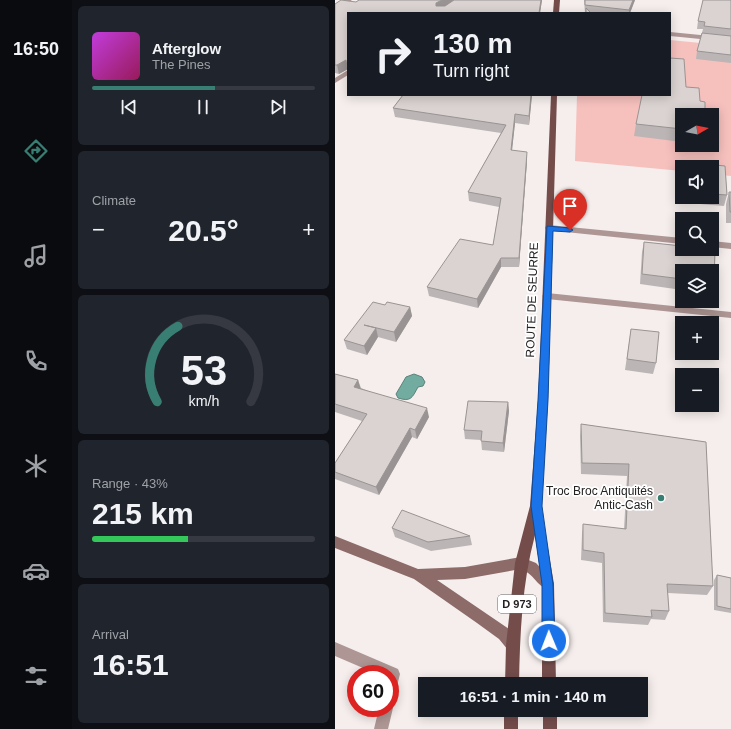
<!DOCTYPE html>
<meta charset="utf-8">
<style>
:root{--surface:#171b24;--page:#20242c;--text:#f1f3f6;--muted:#9ea1a6;--line:#363941;--accent:#397e72}
body{margin:0;font-family:Arial,sans-serif;background:var(--page);color:var(--text);height:100vh;display:flex;flex-direction:column;font-size:15px;white-space:nowrap}
*{box-sizing:border-box;margin:0}
p{font-size:13px;color:var(--muted)}
.icon{flex:none;width:22px;height:22px;fill:none;stroke:currentColor;stroke-width:2;stroke-linecap:round;stroke-linejoin:round}
.map{position:relative;flex:1;overflow:hidden}
.details{display:flex;flex-direction:column;gap:6px;padding:6px;background:#0d0f14;width:263px}
.details>*{flex:none}
.guide{position:absolute;left:12px;top:12px;width:324px;height:84px;border-radius:0px;box-shadow:0 2px 10px #0003;background:#171b24;color:var(--text);overflow:hidden}
.needle{width:26px;rotate:81deg}
.buttons{position:absolute;left:340px;top:108px;display:grid;gap:8px}
.buttons a{display:grid;place-items:center;width:44px;height:44px;border-radius:0px;background:var(--surface);box-shadow:0 2px 10px #0003;font-size:20px}
.speed{position:absolute;left:12px;top:665px;display:flex;gap:8px;font-size:20px;font-weight:700;text-align:center}
.speed>*{display:grid;place-content:center;width:52px;height:52px;border-radius:50%;background:var(--surface);box-shadow:0 2px 10px #0003;line-height:1}
.speed .limit{border:6px solid #d22;background:#fff;color:#111}
.pin{position:absolute;display:grid;place-items:center;width:34px;height:34px;color:#fff;margin:-41px -17px;border-radius:50% 50% 50% 0;rotate:-45deg;box-shadow:0 0 4px #0007}
.pin .icon{rotate:45deg}
.me{position:absolute;width:44px;margin:-22px;rotate:359deg;stroke-linejoin:round;filter:drop-shadow(0 0 3px #0008)}
.turn{display:flex;align-items:center;gap:14px;height:84px;padding:0 20px;font-size:18px}
.turn .icon{width:52px;height:52px;stroke-width:2.5}
.turn b{display:block;font-size:28px;line-height:34px}
.big{font-size:30px;font-weight:800;line-height:1.1}
.details .widget{flex:1;display:flex;flex-direction:column;justify-content:center;gap:6px;min-width:0;padding:0 14px;border-radius:6px;background:var(--page)}
.details .dial{align-items:center;gap:0}
.dial svg{height:104px;overflow:visible;fill:none;stroke:var(--line);stroke-width:7;stroke-linecap:round;text-anchor:middle}
.dial text{fill:var(--text);stroke:none}
.song{display:flex;align-items:center;gap:12px}
.cover{width:48px;height:48px;border-radius:6px;background:linear-gradient(135deg,hsl(290 70% 55%),hsl(330 70% 35%))}
.played{height:4px;border-radius:2px;background:linear-gradient(90deg,var(--accent) 55%,var(--line) 55%)}
.keys{display:flex;justify-content:space-around;direction:ltr}
.heat{display:flex;justify-content:space-between;align-items:center;font-size:22px;direction:ltr}
.charge{height:6px;border-radius:3px;background:linear-gradient(90deg,#34c759 43%,var(--line) 0)}
.trip{position:absolute;left:83px;top:677px;width:230px;height:40px;border-radius:0px;background:var(--surface);box-shadow:0 2px 10px #0003;font-weight:800;line-height:40px;text-align:center}
main{display:flex;flex:1;min-height:0}
.tabs{display:flex;flex-direction:column;width:72px;justify-content:space-around;align-items:center;background:#090b0e;color:var(--muted)}
.tabs .icon{width:28px;height:28px}
.tabs .selected{color:var(--accent)}
.tabs b{font-size:18px;color:var(--text)}
.map>svg:first-child{display:block}
</style>
<main>
<nav class="tabs">
<b>16:50</b>
<svg class="icon selected" aria-label="directions" viewBox="0 0 24 24"><path d="M12 3l9 9-9 9-9-9zM9 14v-3h6M13 9l2 2-2 2"/></svg>
<svg class="icon" aria-label="music" viewBox="0 0 24 24"><path d="M9 18V5l10-2v13"/><circle cx="6" cy="18" r="3"/><circle cx="16" cy="16" r="3"/></svg>
<svg class="icon" aria-label="phone" viewBox="0 0 24 24"><path d="M5 4h4l2 5-3 2q2 4 5 5l2-3 5 2v4C11 20 4 13 5 4z"/></svg>
<svg class="icon" aria-label="climate" viewBox="0 0 24 24"><path d="M12 3v18M4 7l16 10M4 17L20 7"/></svg>
<svg class="icon" aria-label="car" viewBox="0 0 24 24"><path d="M5 17H2v-5l4-1 3-4h7l3 4 3 1v5h-3M9 17h6M6 11h13"/><circle cx="7" cy="17" r="2"/><circle cx="17" cy="17" r="2"/></svg>
<svg class="icon" aria-label="filters" viewBox="0 0 24 24"><path d="M4 7h16M4 17h16"/><circle cx="9" cy="7" r="2"/><circle cx="15" cy="17" r="2"/></svg>
</nav>
<section class="details">
<div class="widget">
<div class="song"><i class="cover"></i><div><b>Afterglow</b><p>The Pines</p></div></div>
<div class="played"></div>
<div class="keys"><svg class="icon" aria-label="previous" viewBox="0 0 24 24"><path d="M18 5L8 12l10 7zM5 5v14"/></svg><svg class="icon" aria-label="pause" viewBox="0 0 24 24"><path d="M8 5v14M16 5v14"/></svg><svg class="icon" aria-label="next" viewBox="0 0 24 24"><path d="M6 5l10 7-10 7zM19 5v14"/></svg></div>
</div>
<div class="widget"><p>Climate</p>
<div class="heat"><a>−</a><b class="big">20.5°</b><a>+</a></div>
</div>
<div class="widget dial"><svg viewBox="0 0 100 80">
<path d="M14 69A42 42 0 1 1 86 69"/>
<path d="M14 69A42 42 0 0 1 30 11" stroke="#397e72"/>
<text x="50" y="56" font-size="32" font-weight="700">53</text>
<text x="50" y="72" font-size="11">km/h</text>
</svg></div>
<div class="widget"><p>Range · 43%</p><b class="big">215 km</b><div class="charge"></div></div>
<div class="widget"><p>Arrival</p><b class="big">16:51</b></div>
</section>
<div class="map">
<svg width="396" height="729" viewBox="0 0 396 729">
<rect width="100%" height="100%" fill="#f5eeed"/>
<path fill="#f6c0bd" fill-rule="evenodd" d="M335 40 396 46V176L377 174V167H347V171L240 161 242 95H335ZM347 115H377V145H347Z"/>
<path fill="#72aca0" stroke="#5b827a" d="M79 374 87 377 90 382 88 386 83 387C77 398 76 402 63 398L61 394 71 377Z"/>
<g fill="none" stroke-linecap="round" stroke-linejoin="round">
<g fill="#ad9694" fill-rule="evenodd">
<polygon points="214,225 347,238 347,244 211,230 210,228 211,226"/>
<polygon points="377,241 396,243 396,249 377,247"/>
<polygon points="212,293 396,312 396,318 212,299 207,296"/>
<polygon points="0,642 63,669 65,674 60,694 55,696 55,674 42,674 0,656"/>
<polygon points="55,703 58,708 53,729 39,729 44,708 55,708"/>
</g>
<g fill="#ad9694" fill-rule="evenodd">
<polygon points="10,0 17,0 0,12 0,7"/>
<polygon points="335,32 396,38 396,42 335,36"/>
<polygon points="13,70 13,75 0,83 0,78"/>
</g>
<path fill="#8c6b69" fill-rule="evenodd" d="M0 536 83 569 130 567 186 557 201 563 217 580 219 584 217 588 213 590C202 586 198 573 186 569L130 579 102 580 174 629 185 645 183 650 178 652 173 650 164 639 142 623 79 579 0 548Z"/>
<g fill="#744d4b" fill-rule="evenodd">
<polygon points="219,0 225,0 224,13 218,13"/>
<path d="M216 95H222L213 401 206 508 219 584 221 684H207V584L200 535C187 583 185 634 184 684H170L171 645 180 563 195 506 203 401Z"/>
<rect x="169" y="710" width="14" height="19"/>
<rect x="208" y="710" width="14" height="19"/>
</g>
</g>
<g fill="#bbb5b5">
<polygon points="24,0 207,0 205,13 13,13 13,71 13,69 4,74 0,73 0,4 21,2"/>
<polygon points="249,0 300,0 295,13 250,13"/>
<polygon points="396,0 396,63 361,59 362,51 368,29 362,29 363,21"/>
<polygon points="351,87 365,101 347,115 347,142 299,136 301,124"/>
<polygon points="68,95 197,95 194,125 180,123 177,150 192,161 184,267 166,267 143,308 94,296 92,287 158,245 164,207 134,201 133,192 166,133 60,117 58,108"/>
<polygon points="369,164 390,166 392,195 389,206 365,204 365,197 377,197 377,167 368,167"/>
<polygon points="394,192 396,192 396,223 391,223 391,204"/>
<polygon points="309,242 347,246 347,249 373,249 380,250 379,284 377,290 377,271 347,271 347,290 305,284 307,252"/>
<polygon points="50,305 75,307 77,316 61,342 43,337 32,355 12,349 9,340"/>
<polygon points="296,329 321,363 318,374 290,370"/>
<polygon points="0,374 23,380 26,388 94,417 82,439 77,437 44,495 0,479 0,463 27,421 0,412"/>
<polygon points="173,402 174,411 169,452 147,450 146,440 130,439 129,430"/>
<polygon points="246,424 371,442 378,586 372,595 333,593 334,611 330,620 316,619 313,625 268,622 267,563 246,560 247,534 248,524 289,529 292,476 246,474 245,436"/>
<polygon points="57,528 135,536 137,545 96,551 60,537"/>
<polygon points="382,575 396,578 396,613 379,610 379,580"/>
</g>
<g fill="#999493">
<polygon points="107,0 120,0 102,12 101,6 101,3"/>
<polygon points="206,0 207,0 205,13 204,13"/>
<polygon points="298,0 300,0 295,13 294,13 294,10"/>
<polygon points="11,60 13,69 4,74 2,65"/>
<polygon points="196,95 197,95 194,125 194,116"/>
<polygon points="180,114 180,123 176,159 176,150"/>
<polygon points="192,152 192,161 184,267 184,258"/>
<polygon points="166,258 166,267 143,308 142,299"/>
<polygon points="75,307 77,316 61,342 59,332"/>
<polygon points="41,328 43,337 32,355 29,346"/>
<polygon points="23,380 26,390 19,387"/>
<polygon points="173,402 174,411 169,452 168,443"/>
<polygon points="92,408 94,417 82,439 80,430"/>
<polygon points="75,428 77,437 44,495 41,487"/>
</g>
<g fill="#dad3d2" stroke="#999493">
<polygon points="6,0 21,2 24,0 107,0 101,3 101,6 110,6 119,0 206,0 204,13 13,13 13,67 12,67 11,60 2,65 0,65 0,4"/>
<polygon points="250,0 298,0 294,10 250,5"/>
<polygon points="368,0 396,0 396,29 369,26 370,22 363,21"/>
<polygon points="251,8 256,13 251,13"/>
<polygon points="367,33 396,36 396,55 362,51"/>
<polygon points="335,58 349,59 351,87 364,88 365,101 370,102 370,115 347,115 347,129 301,124 307,95 335,95"/>
<polygon points="68,95 196,95 194,116 180,114 176,150 192,152 184,258 166,258 142,299 92,287 125,239 158,245 166,198 133,192 171,125 58,108"/>
<polygon points="369,164 390,166 392,195 377,194 377,167 368,167"/>
<polygon points="394,192 396,192 396,212 395,212"/>
<polygon points="309,242 347,246 347,249 373,249 380,250 379,284 377,283 377,271 347,271 347,279 307,274"/>
<polygon points="38,302 50,305 52,302 75,307 59,332 29,325 41,328 29,346 9,340"/>
<polygon points="296,329 324,332 321,363 292,359"/>
<polygon points="0,374 23,380 19,387 92,408 80,430 75,428 41,487 0,472 0,463 32,414 0,404"/>
<polygon points="133,401 173,402 168,443 146,441 147,431 129,430"/>
<polygon points="246,424 371,442 378,586 332,584 334,611 316,610 317,617 270,613 269,553 248,550 248,524 291,529 294,464 247,463"/>
<polygon points="67,510 135,536 93,542 57,528"/>
<polygon points="382,575 396,578 396,609 382,606"/>
</g>
<polygon fill="#1a73e8" stroke="#114b97" points="212,226 235,228 238,230 235,232 218,231 213,400 207,506 218,584 220,641 218,646 214,647 209,646 207,641 207,584 196,506 203,400"/>
<circle fill="#397e72" stroke="#fff" stroke-width="1.5" cx="326" cy="498" r="4"/>
<g text-anchor="middle" stroke-width="3.5" stroke-linejoin="round" paint-order="stroke">
<rect fill="#fff" stroke="#666464" stroke-width="1" x="163" y="595" width="38" height="18" rx="3"/>
<g font-size="11" font-weight="bold" fill="#242121">
<text x="182" y="608">D 973</text>
</g>
<g font-size="12" fill="#242121" stroke="#fff">
<text transform="translate(197 300) rotate(-88)" y="4">ROUTE DE SEURRE</text>
</g>
<g font-size="12" fill="#242121" stroke="#fff" text-anchor="end">
<text x="318" y="495">Troc Broc Antiquités<tspan x="318" dy="14">Antic-Cash</tspan></text>
</g>
</g>
</svg>
<div class="buttons">
<a><svg class="needle" viewBox="-14 -14 28 28"><path d="M0-13l5 13h-10z" fill="#e53935"/><path d="M0 13l5-13h-10z" fill="#9ea1a6"/></svg></a>
<a><svg class="icon" aria-label="sound" viewBox="0 0 24 24"><path d="M4 9h4l5-4v14l-5-4H4zM17 9q2 3 0 6"/></svg></a>
<a><svg class="icon" aria-label="search" viewBox="0 0 24 24"><circle cx="10" cy="10" r="6"/><path d="M15 15l6 6"/></svg></a>
<a><svg class="icon" aria-label="layers" viewBox="0 0 24 24"><path d="M12 4l9 5-9 5-9-5zM3 14l9 5 9-5"/></svg></a>
<a>+</a>
<a>−</a>
</div>
<div class="speed"><div class="limit">60</div></div>
<div class="pin" style="left:235px;top:230px;background:#d93025"><svg class="icon" aria-label="arrive" viewBox="0 0 24 24"><path d="M6 21V4h12l-3 4 3 4H6"/></svg></div>
<svg class="me" style="left:214px;top:641px" viewBox="-20 -20 40 40"><circle r="17" fill="#1a73e8" stroke="#fff" stroke-width="3"/><path d="M0-11L8 9 0 5-8 9z" fill="#fff"/></svg>
<div class="trip">16:51 · 1 min · 140 m</div>
<div class="guide">
<div class="turn"><svg class="icon" aria-label="right" viewBox="0 0 24 24"><path d="M7 20v-9h11M14 6l5 5-5 5"/></svg><div><b>130 m</b>Turn right</div></div>
</div>
</div>
</main>
